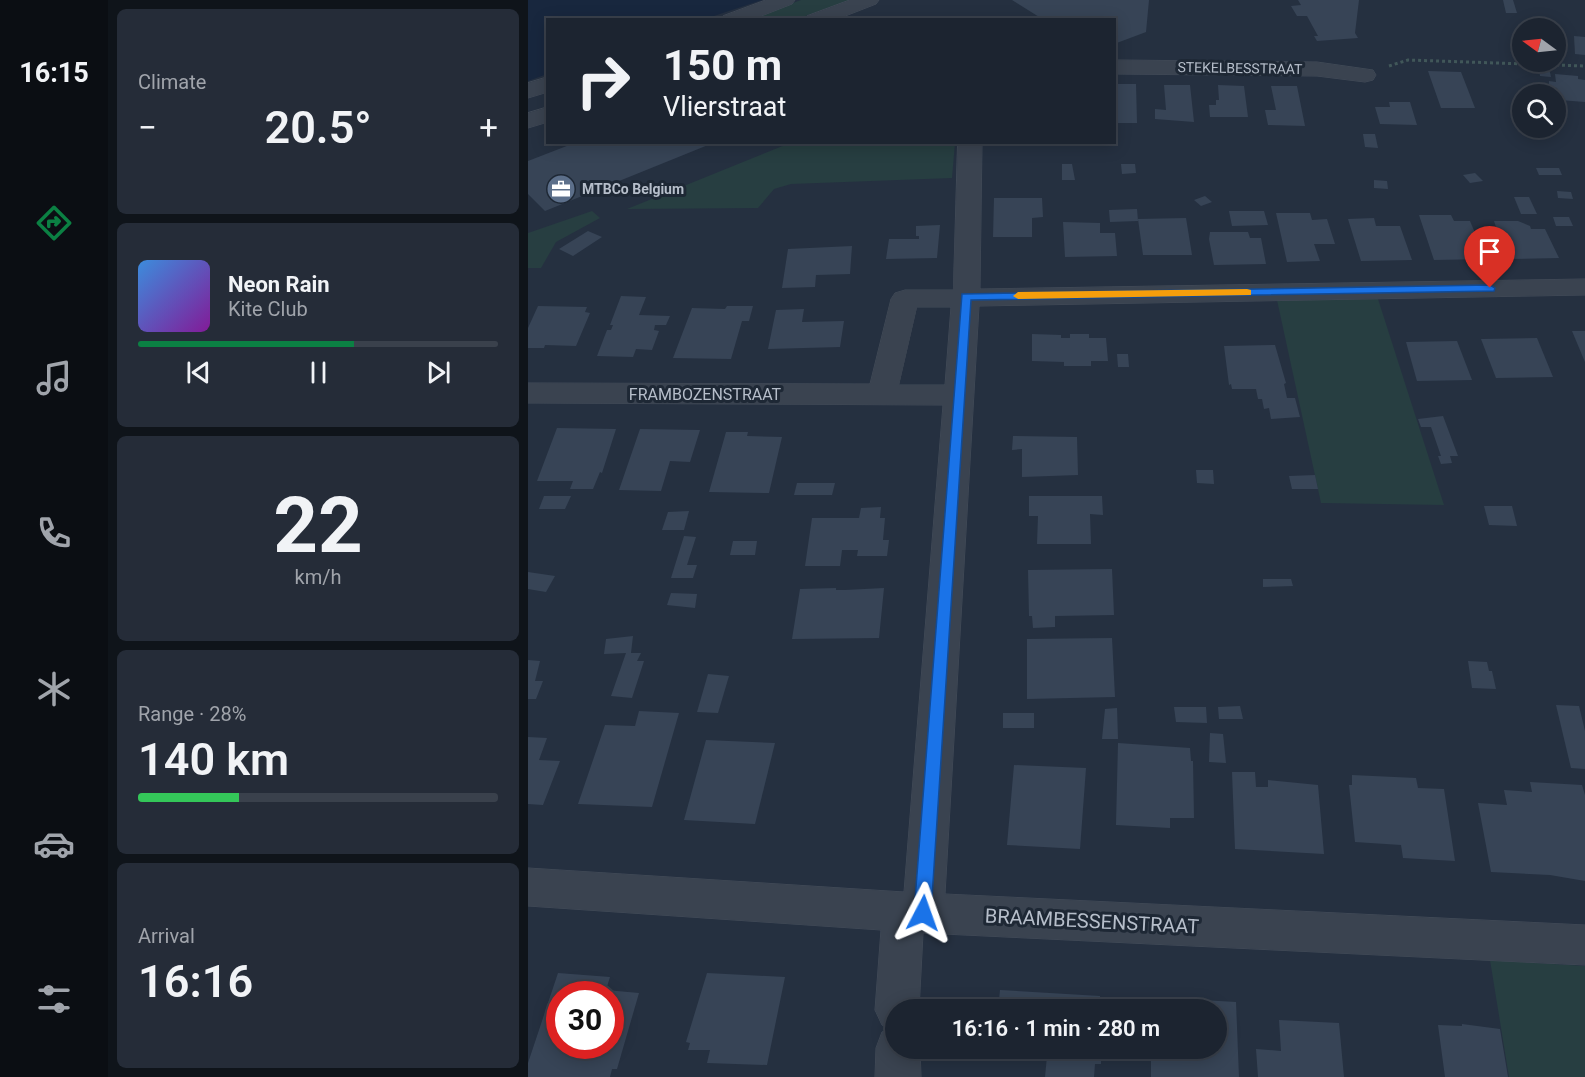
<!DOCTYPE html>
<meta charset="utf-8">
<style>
:root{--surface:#1c2430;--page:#252c38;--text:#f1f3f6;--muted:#a0a4ab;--line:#3a414c;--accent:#0b8043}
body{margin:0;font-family:Roboto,sans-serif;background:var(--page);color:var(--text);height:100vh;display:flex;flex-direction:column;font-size:22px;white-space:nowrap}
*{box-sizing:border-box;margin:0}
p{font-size:20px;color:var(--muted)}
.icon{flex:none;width:33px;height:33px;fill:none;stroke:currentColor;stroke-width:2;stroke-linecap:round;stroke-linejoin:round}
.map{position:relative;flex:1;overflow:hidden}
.sheet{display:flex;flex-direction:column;gap:9px;padding:9px;background:#0f141a;width:420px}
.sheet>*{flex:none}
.guide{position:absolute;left:18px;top:18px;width:570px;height:126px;border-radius:0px;box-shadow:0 3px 15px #0003,0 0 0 2px var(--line);background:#1c2430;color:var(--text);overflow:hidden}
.needle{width:39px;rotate:285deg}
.tools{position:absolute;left:984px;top:18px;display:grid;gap:12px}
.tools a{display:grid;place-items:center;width:54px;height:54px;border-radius:50%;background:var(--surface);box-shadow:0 3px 15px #0003,0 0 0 2px var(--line);font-size:30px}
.speed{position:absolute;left:18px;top:981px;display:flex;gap:12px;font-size:30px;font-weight:700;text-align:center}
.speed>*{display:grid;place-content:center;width:78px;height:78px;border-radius:50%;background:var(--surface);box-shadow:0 3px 15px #0003,0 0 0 2px var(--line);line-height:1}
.speed .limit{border:9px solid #d22;background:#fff;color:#111}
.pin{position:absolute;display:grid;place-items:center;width:51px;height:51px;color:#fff;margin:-62px -26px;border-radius:50% 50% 50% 0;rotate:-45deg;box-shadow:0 0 6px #0007}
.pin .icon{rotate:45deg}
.me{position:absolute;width:66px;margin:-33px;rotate:4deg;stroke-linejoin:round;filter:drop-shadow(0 0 4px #0008)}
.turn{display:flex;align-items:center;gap:21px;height:126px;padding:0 18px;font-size:27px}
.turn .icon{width:78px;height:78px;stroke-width:2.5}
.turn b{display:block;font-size:42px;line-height:51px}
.big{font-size:45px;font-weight:600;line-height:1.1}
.sheet .widget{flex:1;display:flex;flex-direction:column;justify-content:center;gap:9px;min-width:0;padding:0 21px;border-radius:9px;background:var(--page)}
.sheet .dial{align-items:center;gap:0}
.dial b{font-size:78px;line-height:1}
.song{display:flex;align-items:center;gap:18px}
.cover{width:72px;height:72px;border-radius:9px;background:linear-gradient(135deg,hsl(210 70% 55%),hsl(290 70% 35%))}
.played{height:6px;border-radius:3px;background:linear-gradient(90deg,var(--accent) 60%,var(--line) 60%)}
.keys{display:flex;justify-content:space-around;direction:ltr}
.heat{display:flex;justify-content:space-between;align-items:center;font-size:33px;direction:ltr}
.charge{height:9px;border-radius:4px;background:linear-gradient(90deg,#34c759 28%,var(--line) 0)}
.trip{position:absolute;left:357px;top:999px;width:342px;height:60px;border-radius:30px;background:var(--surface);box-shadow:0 3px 15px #0003,0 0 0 2px var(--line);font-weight:600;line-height:60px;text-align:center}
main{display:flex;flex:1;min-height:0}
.tabs{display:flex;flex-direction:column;width:108px;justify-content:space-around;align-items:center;background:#0b0e13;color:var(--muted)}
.tabs .icon{width:42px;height:42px}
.tabs .on{color:var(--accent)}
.tabs b{font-size:27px;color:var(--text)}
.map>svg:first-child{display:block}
</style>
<main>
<nav class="tabs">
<b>16:15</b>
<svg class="icon on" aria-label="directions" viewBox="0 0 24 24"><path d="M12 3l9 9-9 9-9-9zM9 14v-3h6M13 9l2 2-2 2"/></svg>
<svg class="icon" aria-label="music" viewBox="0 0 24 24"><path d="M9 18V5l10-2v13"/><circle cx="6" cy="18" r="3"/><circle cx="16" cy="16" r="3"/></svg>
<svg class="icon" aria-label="phone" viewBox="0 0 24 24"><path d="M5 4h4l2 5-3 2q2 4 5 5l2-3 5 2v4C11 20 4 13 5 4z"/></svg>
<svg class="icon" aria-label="climate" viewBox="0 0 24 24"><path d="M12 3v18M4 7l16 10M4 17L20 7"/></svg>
<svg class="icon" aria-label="car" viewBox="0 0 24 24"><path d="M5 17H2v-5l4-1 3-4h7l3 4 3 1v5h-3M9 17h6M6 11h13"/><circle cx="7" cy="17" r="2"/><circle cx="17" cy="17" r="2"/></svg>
<svg class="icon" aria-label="filters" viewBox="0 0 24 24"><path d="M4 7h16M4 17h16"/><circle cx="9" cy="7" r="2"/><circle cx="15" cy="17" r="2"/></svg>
</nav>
<section class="sheet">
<div class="widget"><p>Climate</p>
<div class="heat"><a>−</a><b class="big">20.5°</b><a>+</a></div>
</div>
<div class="widget">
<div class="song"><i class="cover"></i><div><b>Neon Rain</b><p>Kite Club</p></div></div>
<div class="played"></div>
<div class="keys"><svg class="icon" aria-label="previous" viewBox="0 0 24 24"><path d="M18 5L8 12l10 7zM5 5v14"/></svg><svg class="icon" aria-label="pause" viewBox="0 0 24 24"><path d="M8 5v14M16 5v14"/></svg><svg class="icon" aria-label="next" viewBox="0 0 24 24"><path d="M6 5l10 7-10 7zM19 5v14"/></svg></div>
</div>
<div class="widget dial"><b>22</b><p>km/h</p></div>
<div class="widget"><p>Range · 28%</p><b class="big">140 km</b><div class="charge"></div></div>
<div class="widget"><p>Arrival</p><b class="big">16:16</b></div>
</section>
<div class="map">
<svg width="1057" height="1077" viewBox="0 0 1057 1077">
<rect width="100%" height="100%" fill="#253040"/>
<g fill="#273e41">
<polygon points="273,0 323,0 269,19 218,20"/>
<polygon points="262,143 427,143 424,178 263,184 246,189 230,208 99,209"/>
<polygon points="64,211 72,218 28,242 13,268 0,268 0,233"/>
<polygon points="850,299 916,505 793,503 749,300"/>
<polygon points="962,960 1057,966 1057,1077 981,1077"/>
</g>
<polygon fill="#18273e" points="0,0 234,0 177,19 20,20 19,74 0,81"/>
<g fill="#374456" fill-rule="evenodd">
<polygon points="484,0 621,0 618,32 586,44 586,20 516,20"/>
<polygon points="770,0 831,0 827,33 830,38 789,41 786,36 790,36 779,16 769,16 763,6 773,5"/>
<polygon points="975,0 985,0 989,13 978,13"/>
<polygon points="1046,36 1057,37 1057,55 1047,54"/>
<polygon points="1011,67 1021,68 1023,77 1012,76"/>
<polygon points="900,71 933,72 947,108 913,108"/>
<polygon points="1027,74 1050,76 1050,79 1057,80 1057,102 1031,100 1029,88 1021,87 1021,81 1028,82"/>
<polygon points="586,84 608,84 609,123 586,123"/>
<polygon points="636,85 662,85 666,122 627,119 627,109 638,110"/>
<polygon points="690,85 716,86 720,117 682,117 681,105 688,105 688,100 691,100"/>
<polygon points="743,86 769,86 777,126 740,125 737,110 748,110"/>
<polygon points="861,102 882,102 889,125 852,124 847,107 862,107"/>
<polygon points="835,134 847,134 850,148 837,147"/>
<polygon points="49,142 185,142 185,143 17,211 0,194 0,161"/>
<polygon points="534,164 544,164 547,180 534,180"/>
<polygon points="593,164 607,164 608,173 594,174"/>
<polygon points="1008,168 1031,168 1034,175 1011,175"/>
<polygon points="947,173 955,181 942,183 935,175"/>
<polygon points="846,180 859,181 860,189 846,188"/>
<polygon points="1029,191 1043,192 1045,199 1030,198"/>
<polygon points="677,196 684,202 673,206 666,200"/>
<polygon points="986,197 1001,197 1009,214 993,214"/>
<polygon points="466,198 514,198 515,217 504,218 504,237 465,237"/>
<polygon points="609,209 610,221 582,222 581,210"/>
<polygon points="701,211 736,211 740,225 704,226"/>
<polygon points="748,213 782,213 784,220 799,219 807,244 786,244 792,261 759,262"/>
<polygon points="891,215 923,215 926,221 942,221 958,259 906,260"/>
<polygon points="1025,217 1041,217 1045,226 1028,226"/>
<polygon points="658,218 664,255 615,255 610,219"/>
<polygon points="846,218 848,226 872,226 884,260 833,261 820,219"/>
<polygon points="966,221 990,221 1002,226 1003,229 1017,229 1031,258 979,259 967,230 969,230"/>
<polygon points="535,222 572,223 572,233 587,233 589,256 537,257"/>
<polygon points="412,225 409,258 358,259 361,239 391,239 391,236 388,236 388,226"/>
<polygon points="60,231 74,237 45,256 31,249"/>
<polygon points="682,232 720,232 722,238 733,238 738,264 686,265 681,239"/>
<polygon points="324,246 322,274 288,275 287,287 254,288 260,249"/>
<polygon points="93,296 118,297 111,315 142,316 138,325 127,325 126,330 131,331 124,350 108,349 105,357 69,356 79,330 83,330 85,325 82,325"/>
<polygon points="10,306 59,307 57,312 62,313 48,346 17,345 16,348 0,348 0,328"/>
<polygon points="199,306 225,306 221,321 214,321 203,359 145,358 164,308 197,309"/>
<polygon points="276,309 274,322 316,321 312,347 240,349 248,310"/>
<polygon points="1044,331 1057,331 1057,362"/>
<polygon points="504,334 533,335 533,338 542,338 542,334 561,334 561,338 578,338 580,361 563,361 563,366 536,366 536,362 504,361"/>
<polygon points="1009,338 1025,377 968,378 953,339"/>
<polygon points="929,341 944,380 889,381 878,342"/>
<polygon points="747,345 758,383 756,384 759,398 767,398 772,417 743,419 741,408 736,409 734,399 730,399 728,389 704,389 703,384 701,385 696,346"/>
<polygon points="589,354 600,354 601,367 590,367"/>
<polygon points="915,416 930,456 922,456 924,463 913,464 910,456 913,456 903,427 893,427 890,419"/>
<polygon points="29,428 88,429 74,473 72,472 65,489 42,489 45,481 9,481"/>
<polygon points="112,429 172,430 162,462 142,461 133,491 91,490"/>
<polygon points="198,432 220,432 219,436 254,437 241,493 181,492"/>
<polygon points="485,436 549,437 550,475 494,477 494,449 484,450"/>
<polygon points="668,470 685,470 686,484 669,483"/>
<polygon points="787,475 790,489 764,489 761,476"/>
<polygon points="269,483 307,483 304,495 266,495"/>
<polygon points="16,496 43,496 37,509 11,509"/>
<polygon points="501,496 574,496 575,515 562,514 563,544 509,544 510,516 501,516"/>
<polygon points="956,506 984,506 989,526 961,525"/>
<polygon points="353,507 352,518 357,518 355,540 361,540 359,556 329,556 330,550 314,550 312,566 277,566 284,518 331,518 333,508"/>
<polygon points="161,511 156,530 134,530 140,512"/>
<polygon points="156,536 168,537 159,565 169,565 165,578 143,578"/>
<polygon points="205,541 229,541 227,555 202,555"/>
<polygon points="584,569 586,615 527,616 527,627 505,628 504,616 501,616 500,570"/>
<polygon points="0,572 27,576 18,592 0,589"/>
<polygon points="735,579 763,579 765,586 735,587"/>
<polygon points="308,588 308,590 317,590 356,588 351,638 264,639 272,589"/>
<polygon points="143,593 169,594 167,608 139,605"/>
<polygon points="105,636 103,653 113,653 109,661 116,661 104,698 83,696 98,653 76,654 78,639"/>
<polygon points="584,638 587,697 499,699 499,639"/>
<polygon points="0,660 12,661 7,681 15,681 8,699 0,699"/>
<polygon points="940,661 959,662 961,671 964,671 968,689 944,688"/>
<polygon points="180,674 201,676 190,713 169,712"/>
<polygon points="1028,705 1051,706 1057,731 1057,769 1043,768"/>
<polygon points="712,706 715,719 691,719 690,707"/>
<polygon points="646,707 678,707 679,723 648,722"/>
<polygon points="589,708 590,739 574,739 577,709"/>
<polygon points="111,711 151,713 124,807 50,804 77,725 107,726"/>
<rect x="475" y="713" width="31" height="15"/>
<polygon points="682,733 695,734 698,763 681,762"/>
<polygon points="0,737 19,738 11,760 32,761 15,805 0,804"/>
<polygon points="178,740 247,743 227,824 156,820"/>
<polygon points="590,743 662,748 663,761 665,761 666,818 642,818 642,828 588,825"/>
<polygon points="486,765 558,768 552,849 479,845"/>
<polygon points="704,772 727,772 728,787 740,787 740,780 790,785 796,854 707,849"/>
<polygon points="824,775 888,778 890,788 916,789 927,861 875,858 873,845 827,842 821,785 824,785"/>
<polygon points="1002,782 1054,785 1057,795 1057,881 1022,875 963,872 950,803 979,805 976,790 1004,792"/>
<path d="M30 973 82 977 78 990 111 993 89 1069H84L82 1077H0V1063ZM32 994H82V1046H32Z"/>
<polygon points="179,973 257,977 239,1065 179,1063 182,1050 160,1050 162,1043 158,1042"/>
<polygon points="472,990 572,996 572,1010 470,1010"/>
<polygon points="623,997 708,1002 711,1077 623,1077 623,1048 688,1048 688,1010 623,1010"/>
<polygon points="751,1020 811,1023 816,1077 730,1077 728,1049 753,1051"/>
<polygon points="934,1024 972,1029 980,1077 917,1077 910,1025 934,1026"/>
<polygon points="466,1048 573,1048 573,1064 567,1064 566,1077 517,1077 519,1056 466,1052"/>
</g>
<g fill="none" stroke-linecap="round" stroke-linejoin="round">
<g stroke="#434c59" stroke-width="1">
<g id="minor">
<polygon points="238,0 267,0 264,4 223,20 192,20 195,16"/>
<polygon points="322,0 351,0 348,4 307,20 276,20 279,16"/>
<polygon points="586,60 789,62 845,70 848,75 845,80 837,82 789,76 586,74"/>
<polygon points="20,77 20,92 0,98 0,83"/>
<polygon points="20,107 20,122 0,128 0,113"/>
<path d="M430 142H454L452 289 1057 279V295L451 306 417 894 1057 925V965L395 933 391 1010H368V1048H392L393 1077H347L348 1048 354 1032 362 1029 354 1025 347 1010 353 930 0 906V868L376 892 415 405 0 403V383L342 384 363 299 367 293 377 290H425ZM389 307H423L417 385H371Z"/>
</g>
</g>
<polyline stroke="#415759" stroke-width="3" stroke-dasharray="3 3" stroke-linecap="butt" points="861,66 880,60 1057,66"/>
<use href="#minor" fill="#3a4350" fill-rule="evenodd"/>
</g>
<polygon fill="#1a73e8" stroke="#114b97" stroke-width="1.5" points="962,285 967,288 966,291 443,300 403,913 401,918 395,921 389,918 386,913 434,294"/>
<polygon fill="#f59e0b" points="719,289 723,290 723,295 490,299 485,296 490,292"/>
<defs>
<g id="office-disc" transform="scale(1.5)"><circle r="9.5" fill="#5c6f8a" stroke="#1e2835"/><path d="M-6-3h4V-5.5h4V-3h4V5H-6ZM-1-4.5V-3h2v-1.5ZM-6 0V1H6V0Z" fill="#fff"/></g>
</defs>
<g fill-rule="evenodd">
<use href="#office-disc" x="33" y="189"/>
</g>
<g text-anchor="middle" stroke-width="6" stroke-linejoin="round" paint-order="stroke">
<g font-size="14" fill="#b6beca" stroke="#1e2835">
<text transform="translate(712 68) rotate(1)" y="5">STEKELBESSTRAAT</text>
</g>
<g font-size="14" font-weight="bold" fill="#b6beca" stroke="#1e2835" text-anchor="start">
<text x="54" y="194">MTBCo Belgium</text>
</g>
<g font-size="16" fill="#b6beca" stroke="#1e2835">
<text x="177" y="400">FRAMBOZENSTRAAT</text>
</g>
<g font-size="20" fill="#b6beca" stroke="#1e2835">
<text transform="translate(564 921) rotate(3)" y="7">BRAAMBESSENSTRAAT</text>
</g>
</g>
</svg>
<div class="tools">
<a><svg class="needle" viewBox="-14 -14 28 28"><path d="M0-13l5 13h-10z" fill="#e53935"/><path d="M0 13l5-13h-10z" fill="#a0a4ab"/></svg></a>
<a><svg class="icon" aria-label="search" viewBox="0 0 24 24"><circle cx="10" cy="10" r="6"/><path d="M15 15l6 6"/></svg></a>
</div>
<div class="speed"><div class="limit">30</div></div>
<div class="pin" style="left:962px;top:288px;background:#d93025"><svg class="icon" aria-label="arrive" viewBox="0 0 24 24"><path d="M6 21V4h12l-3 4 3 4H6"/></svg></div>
<svg class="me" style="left:395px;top:913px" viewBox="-20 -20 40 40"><path d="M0-17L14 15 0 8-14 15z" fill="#1a73e8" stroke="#fff" stroke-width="4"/></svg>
<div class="trip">16:16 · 1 min · 280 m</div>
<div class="guide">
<div class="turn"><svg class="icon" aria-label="right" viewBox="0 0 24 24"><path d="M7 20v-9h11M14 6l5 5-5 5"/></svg><div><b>150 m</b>Vlierstraat</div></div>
</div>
</div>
</main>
